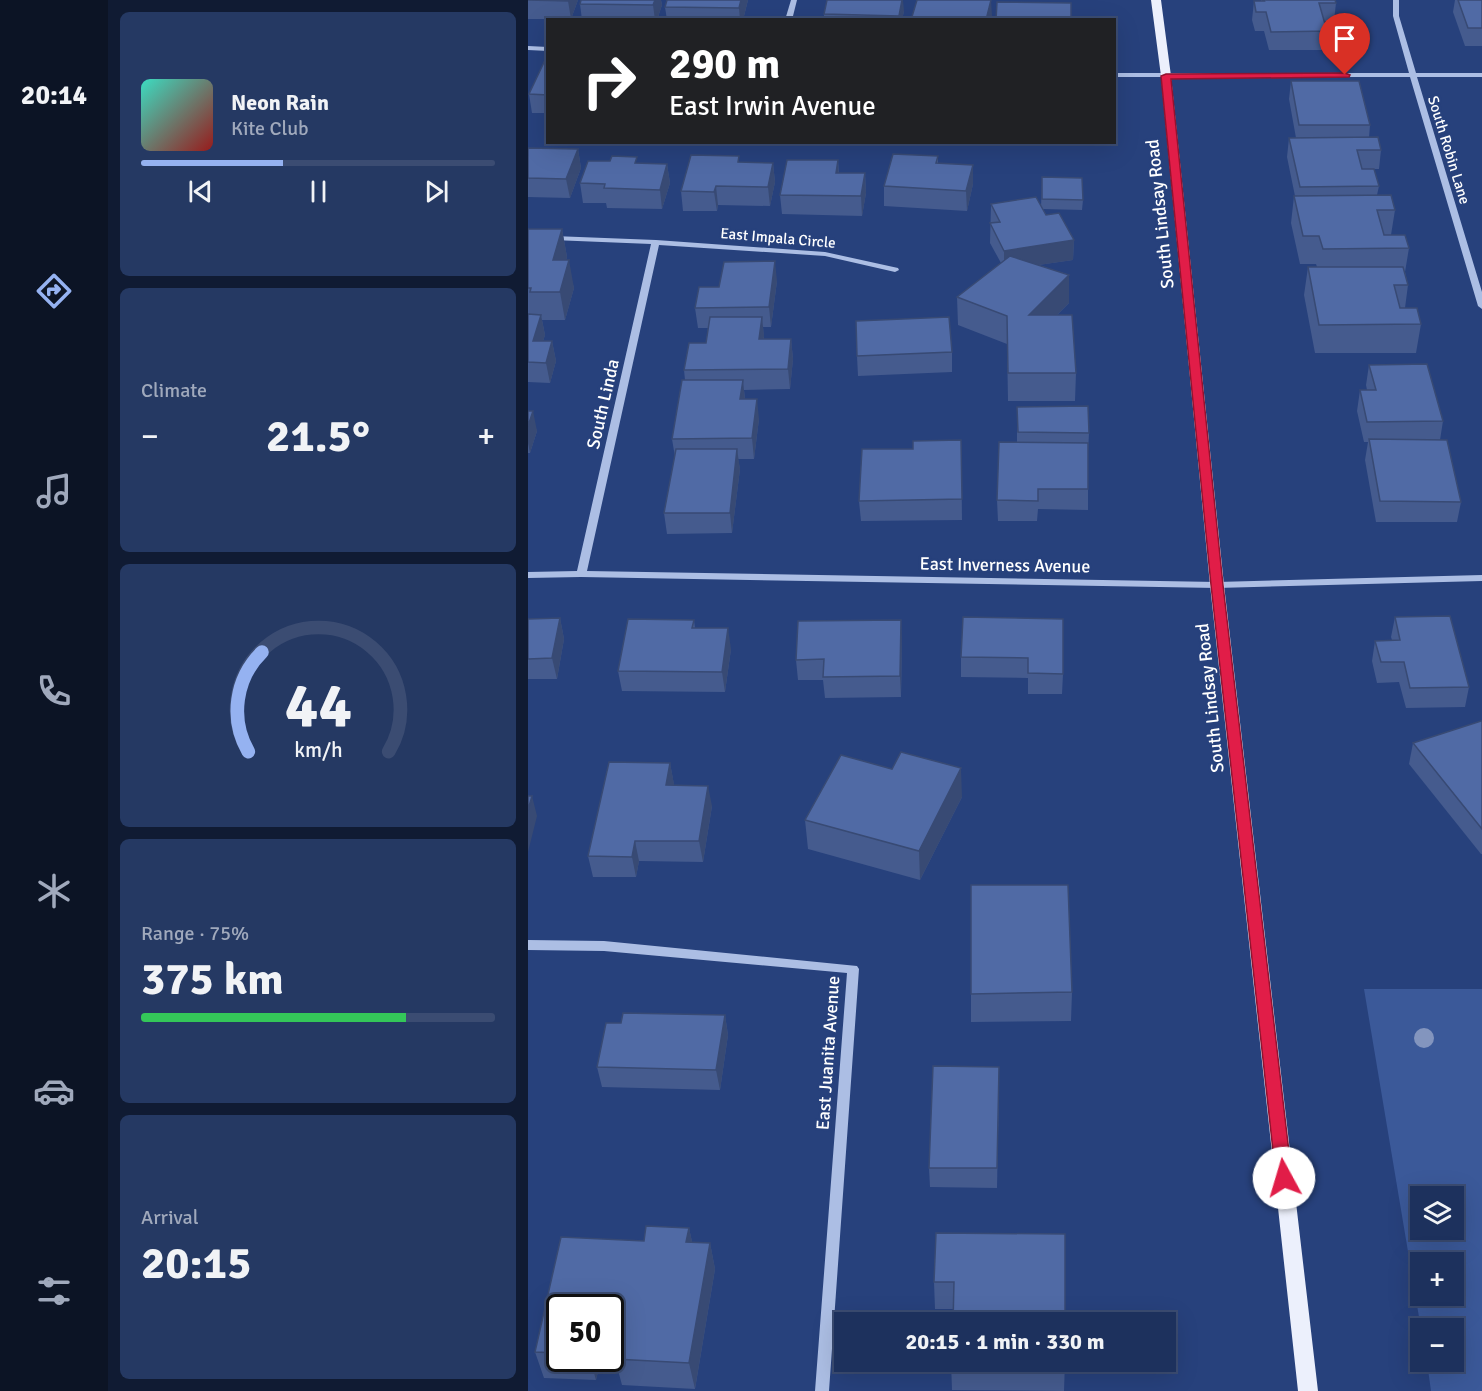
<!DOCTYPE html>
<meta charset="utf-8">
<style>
:root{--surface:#1d315d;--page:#253963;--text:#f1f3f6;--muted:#a0a9bc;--line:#3b4c72;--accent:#95b2f1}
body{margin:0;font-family:Signika,sans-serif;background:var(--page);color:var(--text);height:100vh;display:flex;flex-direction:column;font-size:22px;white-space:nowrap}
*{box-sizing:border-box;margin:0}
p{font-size:20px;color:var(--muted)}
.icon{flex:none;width:33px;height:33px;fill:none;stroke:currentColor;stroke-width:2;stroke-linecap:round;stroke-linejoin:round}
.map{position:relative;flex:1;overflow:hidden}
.drawer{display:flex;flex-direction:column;gap:12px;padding:12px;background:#101b33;width:420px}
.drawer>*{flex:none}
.banner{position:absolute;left:18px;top:18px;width:570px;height:126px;border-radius:0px;box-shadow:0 6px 24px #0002,0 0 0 2px var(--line);background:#202124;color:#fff;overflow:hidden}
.buttons{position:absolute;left:882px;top:1186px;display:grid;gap:12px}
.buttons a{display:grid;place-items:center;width:54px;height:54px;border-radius:0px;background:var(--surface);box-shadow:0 6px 24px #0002,0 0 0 2px var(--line);font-size:30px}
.speed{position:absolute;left:18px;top:1294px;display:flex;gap:12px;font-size:30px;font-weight:700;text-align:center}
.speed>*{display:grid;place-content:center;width:78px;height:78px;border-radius:50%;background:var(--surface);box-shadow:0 6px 24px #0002,0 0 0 2px var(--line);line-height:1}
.speed .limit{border:3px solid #111;border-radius:9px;background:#fff;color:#111}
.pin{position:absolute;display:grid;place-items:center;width:51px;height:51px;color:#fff;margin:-62px -26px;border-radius:50% 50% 50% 0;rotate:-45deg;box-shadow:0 0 6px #0007}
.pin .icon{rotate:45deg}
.me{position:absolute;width:66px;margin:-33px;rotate:354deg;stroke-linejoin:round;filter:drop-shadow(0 0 4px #0008)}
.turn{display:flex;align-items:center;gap:21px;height:126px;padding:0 24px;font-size:27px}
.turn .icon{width:78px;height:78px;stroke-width:2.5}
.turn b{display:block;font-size:42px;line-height:51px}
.big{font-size:45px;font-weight:700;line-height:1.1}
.drawer .widget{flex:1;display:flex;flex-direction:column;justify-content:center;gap:9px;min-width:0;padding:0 21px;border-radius:9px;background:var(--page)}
.drawer .dial{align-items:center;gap:0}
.dial svg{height:156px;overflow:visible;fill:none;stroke:var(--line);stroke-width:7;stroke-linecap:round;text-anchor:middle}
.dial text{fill:var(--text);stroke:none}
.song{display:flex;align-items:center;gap:18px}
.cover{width:72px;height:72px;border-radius:9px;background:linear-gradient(135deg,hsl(170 70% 55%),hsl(0 70% 35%))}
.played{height:6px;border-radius:3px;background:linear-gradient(90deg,var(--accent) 40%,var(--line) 40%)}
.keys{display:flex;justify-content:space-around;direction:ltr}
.heat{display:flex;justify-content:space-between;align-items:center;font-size:33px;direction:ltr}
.charge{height:9px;border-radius:4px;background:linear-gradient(90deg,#34c759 75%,var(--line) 0)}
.trip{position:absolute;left:306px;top:1312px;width:342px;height:60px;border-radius:0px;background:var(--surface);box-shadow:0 6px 24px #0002,0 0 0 2px var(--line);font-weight:700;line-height:60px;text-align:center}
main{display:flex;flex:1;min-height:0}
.tab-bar{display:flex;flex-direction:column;width:108px;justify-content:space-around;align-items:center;background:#0c1425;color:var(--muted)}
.tab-bar .icon{width:42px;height:42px}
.tab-bar .current{color:var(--accent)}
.tab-bar b{font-size:27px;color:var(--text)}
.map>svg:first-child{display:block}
</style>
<main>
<nav class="tab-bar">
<b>20:14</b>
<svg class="icon current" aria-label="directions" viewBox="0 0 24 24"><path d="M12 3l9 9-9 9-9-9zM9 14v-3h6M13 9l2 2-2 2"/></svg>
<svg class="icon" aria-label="music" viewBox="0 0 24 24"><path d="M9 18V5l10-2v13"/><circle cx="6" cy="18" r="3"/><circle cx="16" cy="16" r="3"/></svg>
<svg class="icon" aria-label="phone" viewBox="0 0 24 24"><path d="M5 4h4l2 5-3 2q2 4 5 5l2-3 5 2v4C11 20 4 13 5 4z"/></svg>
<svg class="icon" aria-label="climate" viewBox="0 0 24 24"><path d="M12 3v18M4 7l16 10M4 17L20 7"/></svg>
<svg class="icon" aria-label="car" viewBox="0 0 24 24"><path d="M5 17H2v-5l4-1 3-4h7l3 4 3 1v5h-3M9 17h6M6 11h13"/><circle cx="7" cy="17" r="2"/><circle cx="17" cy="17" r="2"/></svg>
<svg class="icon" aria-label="filters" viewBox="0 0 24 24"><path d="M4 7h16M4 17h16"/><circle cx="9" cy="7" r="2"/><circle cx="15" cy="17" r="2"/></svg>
</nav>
<section class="drawer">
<div class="widget">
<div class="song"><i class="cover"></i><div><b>Neon Rain</b><p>Kite Club</p></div></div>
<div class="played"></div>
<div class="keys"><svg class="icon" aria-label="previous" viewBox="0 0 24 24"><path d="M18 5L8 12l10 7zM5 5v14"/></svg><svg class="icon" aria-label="pause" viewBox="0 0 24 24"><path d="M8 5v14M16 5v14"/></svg><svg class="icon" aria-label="next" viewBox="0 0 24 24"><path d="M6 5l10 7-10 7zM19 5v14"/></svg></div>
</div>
<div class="widget"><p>Climate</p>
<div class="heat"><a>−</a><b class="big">21.5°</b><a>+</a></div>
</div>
<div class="widget dial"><svg viewBox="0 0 100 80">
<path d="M14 69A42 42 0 1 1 86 69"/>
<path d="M14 69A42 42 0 0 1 21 18" stroke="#95b2f1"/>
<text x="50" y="56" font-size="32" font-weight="700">44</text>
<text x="50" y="72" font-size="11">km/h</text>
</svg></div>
<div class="widget"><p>Range · 75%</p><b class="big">375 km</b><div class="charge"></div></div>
<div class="widget"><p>Arrival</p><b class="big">20:15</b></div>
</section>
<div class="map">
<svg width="954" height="1391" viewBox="0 0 954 1391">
<rect width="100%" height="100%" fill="#27417c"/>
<path fill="#3b5999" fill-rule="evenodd" d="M836 989H954V1391H903L899 1362H926V1329H893ZM892 1197H926V1230H892ZM892 1263H926V1296H892Z"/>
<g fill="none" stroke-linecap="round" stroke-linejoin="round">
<g fill="#acbee4" fill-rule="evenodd">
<polygon points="263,0 269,0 264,20 257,20"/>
<polygon points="865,0 871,0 871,16 888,73 954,73 954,77 889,77 954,292 954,309 950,306 882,77 586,77 586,73 881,73 865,16"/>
<polygon points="0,46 20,47 20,51 0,50"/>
<polygon points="0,235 128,240 297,252 370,268 371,270 367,272 297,256 131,245 59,571 689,582 954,575 954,581 689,588 53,577 0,578 0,572 49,571 123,244 0,239"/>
<polygon points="0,940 76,941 329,966 331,969 301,1391 287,1391 319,973 76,951 0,950"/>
</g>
<polygon fill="#ecf0fc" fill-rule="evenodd" points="623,0 633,0 643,76 696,585 790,1391 770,1391 682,585 633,76"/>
</g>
<circle fill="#8395be" cx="896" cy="1038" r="10"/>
<g fill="#455b8e">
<polygon points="0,0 50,0 43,19 0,19"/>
<polygon points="53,0 133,0 134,5 129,20 54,20 52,4"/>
<polygon points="139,0 220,0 215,20 139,20 137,7"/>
<polygon points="733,0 807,0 808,3 806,21 796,21 799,31 797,50 741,50 736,31 727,31 724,20 726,1 733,1"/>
<polygon points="927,0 954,0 954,46 937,46 925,12"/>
<polygon points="376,11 374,20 296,20 296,14"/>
<polygon points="20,56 20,113 4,113 1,94"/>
<polygon points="763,81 842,125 841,138 853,150 851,169 846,169 851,186 849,195 867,210 863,235 881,248 877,272 880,285 877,308 893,324 888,353 787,353 776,295 780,267 789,267 788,264 772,264 763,223 766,196 767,196 759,157 761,138 768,138 761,99"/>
<polygon points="0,148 50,149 53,168 42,198 0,197"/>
<polygon points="211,156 211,162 245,163 247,182 242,206 190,205 189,211 155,211 153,191"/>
<polygon points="410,156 410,163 445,165 445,184 439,211 356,206 356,186"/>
<polygon points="310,160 311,173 337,173 338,193 334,216 254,214 252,195"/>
<polygon points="110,163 139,164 142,183 134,209 79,208 78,203 55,203 52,183"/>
<polygon points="514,177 555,200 554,210 515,209 518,215 546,240 545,260 510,265 541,275 541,303 529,315 548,373 547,401 480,401 479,344 430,325 429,297 473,263 462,243 463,204 513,207"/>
<polygon points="0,229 34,229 39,257 38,260 46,288 37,320 14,320 17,335 15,341 24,341 28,361 22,383 0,382"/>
<polygon points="249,281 243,327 235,327 236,339 263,339 265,359 262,389 216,390 217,399 231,419 226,459 210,459 212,469 204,533 139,534 136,513 147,457 144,439 157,380 156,370 178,343 180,328 170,328 167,308 191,287"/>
<polygon points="424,352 424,372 330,376 329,356"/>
<polygon points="841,365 915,421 912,440 933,502 929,522 848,522 837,460 840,442 836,442 829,411 832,390 839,390 838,385"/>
<polygon points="489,407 561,433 560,453 560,510 510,509 509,521 470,521 469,500 489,442"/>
<polygon points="0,411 9,431 2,453 0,453"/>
<polygon points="433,440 434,520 333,521 331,501 385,449"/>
<polygon points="435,617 535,674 534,694 500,694 500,678 433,677 433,657"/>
<polygon points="867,617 941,687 937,707 878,708 871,682 849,683 844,661 847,641 864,640 863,637"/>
<polygon points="32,618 36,639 29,679 0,679 0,619"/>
<polygon points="166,620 167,628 203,649 197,692 94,691 90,671"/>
<polygon points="374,640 373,697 297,698 295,680 270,680 268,660"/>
<polygon points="954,721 954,854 953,854 881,764 885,743"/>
<polygon points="142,763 146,785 184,806 175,862 111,861 108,877 65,877 60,856"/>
<polygon points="434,797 392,880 280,849 277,820"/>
<polygon points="544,992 543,1021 443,1022 443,994"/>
<polygon points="197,1015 200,1035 192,1090 74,1087 69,1067 93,1023"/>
<polygon points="471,1087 469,1188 402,1187 401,1168"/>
<polygon points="118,1226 161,1228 164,1242 182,1243 187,1269 167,1389 94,1385 87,1359 88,1352 82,1352 82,1308 32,1308 32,1359 73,1359 68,1380 16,1378 7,1352 33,1237 116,1241"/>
<polygon points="408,1233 537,1323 425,1309 407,1309 406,1282"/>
<polygon points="423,1362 537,1362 536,1391 424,1390"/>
</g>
<g fill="#384a74">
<polygon points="40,0 50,0 43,19 40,1"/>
<polygon points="127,0 133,0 134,5 129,20 127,20 125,5"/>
<polygon points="213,0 220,0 215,20 212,20 211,8"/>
<polygon points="374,0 375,0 376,11 374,20 371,20"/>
<polygon points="463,0 464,16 463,20 458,20"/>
<polygon points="50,149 53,168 42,198 38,179"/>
<polygon points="310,160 311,179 308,173"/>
<polygon points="245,163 247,182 242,206 240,187"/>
<polygon points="139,164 142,183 134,209 132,190"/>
<polygon points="445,165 445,184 439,211 438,191"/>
<polygon points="337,173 338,193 334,216 333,196"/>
<polygon points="188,186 190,205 189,211 186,192"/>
<polygon points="34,229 39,257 30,288 25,260"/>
<polygon points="546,240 545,260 476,270 476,251"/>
<polygon points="41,260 46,288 37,320 32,292"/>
<polygon points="247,261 249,281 243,327 241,307"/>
<polygon points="541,275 541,303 501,343 501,315"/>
<polygon points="13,315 17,335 9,361 5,341"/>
<polygon points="234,317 236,336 233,359 231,339"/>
<polygon points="263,339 265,359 262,389 260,369"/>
<polygon points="24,341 28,361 22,383 18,363"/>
<polygon points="215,380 217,400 212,399"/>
<polygon points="229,399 231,419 226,459 224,438"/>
<polygon points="5,411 9,431 2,453 0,443 0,426"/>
<polygon points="209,449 212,469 204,533 202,513"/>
<polygon points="32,618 36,639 29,679 24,658"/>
<polygon points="373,620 374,640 373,697 372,676"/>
<polygon points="200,628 203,649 197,692 194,672"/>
<polygon points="142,763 146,784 142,805 138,785"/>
<polygon points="433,768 434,797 392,880 391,851"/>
<polygon points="180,786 184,806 175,862 171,841"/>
<polygon points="4,796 9,816 0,852 0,810"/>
<polygon points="107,841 111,861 108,877 104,857"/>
<polygon points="197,1015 200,1035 192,1090 188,1070"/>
<polygon points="161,1228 167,1255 158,1242"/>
<polygon points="182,1243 187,1269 167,1389 161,1363"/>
<polygon points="62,1359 73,1359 68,1380"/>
</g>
<g fill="#506aa5" stroke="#384a74" stroke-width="1.5">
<polygon points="0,0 40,0 40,1"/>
<polygon points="53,0 127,0 125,5 52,4"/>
<polygon points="139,0 213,0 211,8 137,7"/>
<polygon points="299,0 374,0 371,16 296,14"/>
<polygon points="389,0 463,0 458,20 383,20"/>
<polygon points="735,0 807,0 808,3 791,3 799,31 743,32 738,12 728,12 726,1 736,1"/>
<polygon points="930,0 954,0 954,28 940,28"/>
<polygon points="469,2 543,3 543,20 468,20"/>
<polygon points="19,56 20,56 20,95 1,94"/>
<polygon points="763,81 831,81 842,125 771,125"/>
<polygon points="850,137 853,150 829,150 834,169 846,169 851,186 772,187 761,138"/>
<polygon points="0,148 50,149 38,179 0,178"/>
<polygon points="365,154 410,156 408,163 445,165 438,191 356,186"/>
<polygon points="163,155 211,156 210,162 245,163 240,187 188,186 186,192 153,191"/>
<polygon points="84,156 109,157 107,163 139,164 132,190 76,188 77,184 52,183 60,161 82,161"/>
<polygon points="259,160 310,160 308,173 337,173 333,196 252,195"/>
<polygon points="514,177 554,178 555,200 514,199"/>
<polygon points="863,195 867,210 849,210 856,235 877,235 881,248 795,249 791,236 775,236 766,196"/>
<polygon points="508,197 518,215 531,213 546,240 476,251 462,223 472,222 463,204"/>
<polygon points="0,229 34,229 25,260 41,260 32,292 2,292 3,288 0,288"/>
<polygon points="482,256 541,275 501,315 544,315 548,373 480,373 479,316 429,297"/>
<polygon points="247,261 241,307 167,308 171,287 191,287 196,262"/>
<polygon points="780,267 875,267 880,285 866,285 872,308 889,308 893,324 791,325"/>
<polygon points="0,314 13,315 5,341 24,341 18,363 0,362"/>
<polygon points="182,317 234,317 231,339 263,339 260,369 156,370 161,343 178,343"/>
<polygon points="421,317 424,352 329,356 328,321"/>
<polygon points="899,364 915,421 839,422 832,390 848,390 841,365"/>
<polygon points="154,380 215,380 212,399 229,399 224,438 144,439"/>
<polygon points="560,406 561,433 490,432 489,407"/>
<polygon points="0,411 5,411 0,426"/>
<polygon points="841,439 919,440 933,502 852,501"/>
<polygon points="433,440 434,499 331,501 334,449 385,449 385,441"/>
<polygon points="471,442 560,443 560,489 510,489 510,501 469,500"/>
<polygon points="148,449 209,449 202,513 136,513"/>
<polygon points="922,616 941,687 882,688 876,662 853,662 847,641 872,640 867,617"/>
<polygon points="435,617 535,619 535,674 500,673 500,658 433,657"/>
<polygon points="32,618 24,658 0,659 0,619"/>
<polygon points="100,619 166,620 164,628 200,628 194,672 90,671"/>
<polygon points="373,620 372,676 295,677 296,659 268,660 270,621"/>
<polygon points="953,721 954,721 954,829 885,743"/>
<polygon points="373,752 433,768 391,851 277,820 313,755 364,769"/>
<polygon points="81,762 142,763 138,785 180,786 171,841 107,841 104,857 60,856"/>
<polygon points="0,796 4,796 0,810"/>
<polygon points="443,885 540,885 544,992 443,994"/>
<polygon points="95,1013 197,1015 188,1070 69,1067 78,1023 93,1023"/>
<polygon points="405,1066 471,1067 469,1168 401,1168"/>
<polygon points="118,1226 161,1228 158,1242 182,1243 161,1363 87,1359 93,1326 82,1326 82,1308 32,1308 32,1353 7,1352 33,1237 116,1241"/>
<polygon points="408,1233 537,1234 537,1323 425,1323 426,1282 406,1282"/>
<polygon points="423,1362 537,1362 537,1366 423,1364"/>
</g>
<polygon fill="#e11d48" stroke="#92132f" stroke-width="1.5" points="817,73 822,75 821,77 643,79 695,585 764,1178 762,1183 756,1185 750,1183 748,1178 683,585 633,76 638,74"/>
<g text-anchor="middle" stroke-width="5" stroke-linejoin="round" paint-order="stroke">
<g font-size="15" fill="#fff" stroke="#27417c">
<text transform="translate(921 150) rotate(73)" y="5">South Robin Lane</text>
<text transform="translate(250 238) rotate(5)" y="5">East Impala Circle</text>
</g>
<g font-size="18" fill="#fff" stroke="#27417c">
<text transform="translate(632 214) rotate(-96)" y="6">South Lindsay Road</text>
<text transform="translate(75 404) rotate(-77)" y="6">South Linda</text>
<text transform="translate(477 565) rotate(1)" y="6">East Inverness Avenue</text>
<text transform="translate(682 698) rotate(-96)" y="6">South Lindsay Road</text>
<text transform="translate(300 1053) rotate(-86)" y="6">East Juanita Avenue</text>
</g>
</g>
</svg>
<div class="buttons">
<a><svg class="icon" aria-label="layers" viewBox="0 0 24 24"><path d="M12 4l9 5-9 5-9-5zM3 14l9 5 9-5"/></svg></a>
<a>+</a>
<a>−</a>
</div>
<div class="speed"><div class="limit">50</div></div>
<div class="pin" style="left:817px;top:75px;background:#d93025"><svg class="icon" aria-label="arrive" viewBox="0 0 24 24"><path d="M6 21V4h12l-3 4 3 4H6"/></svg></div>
<svg class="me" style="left:756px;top:1178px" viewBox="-20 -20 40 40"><circle r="19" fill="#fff"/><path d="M0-13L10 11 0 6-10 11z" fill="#e11d48"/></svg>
<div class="trip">20:15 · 1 min · 330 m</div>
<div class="banner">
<div class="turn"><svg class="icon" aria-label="right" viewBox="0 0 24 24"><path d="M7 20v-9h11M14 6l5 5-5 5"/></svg><div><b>290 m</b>East Irwin Avenue</div></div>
</div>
</div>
</main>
